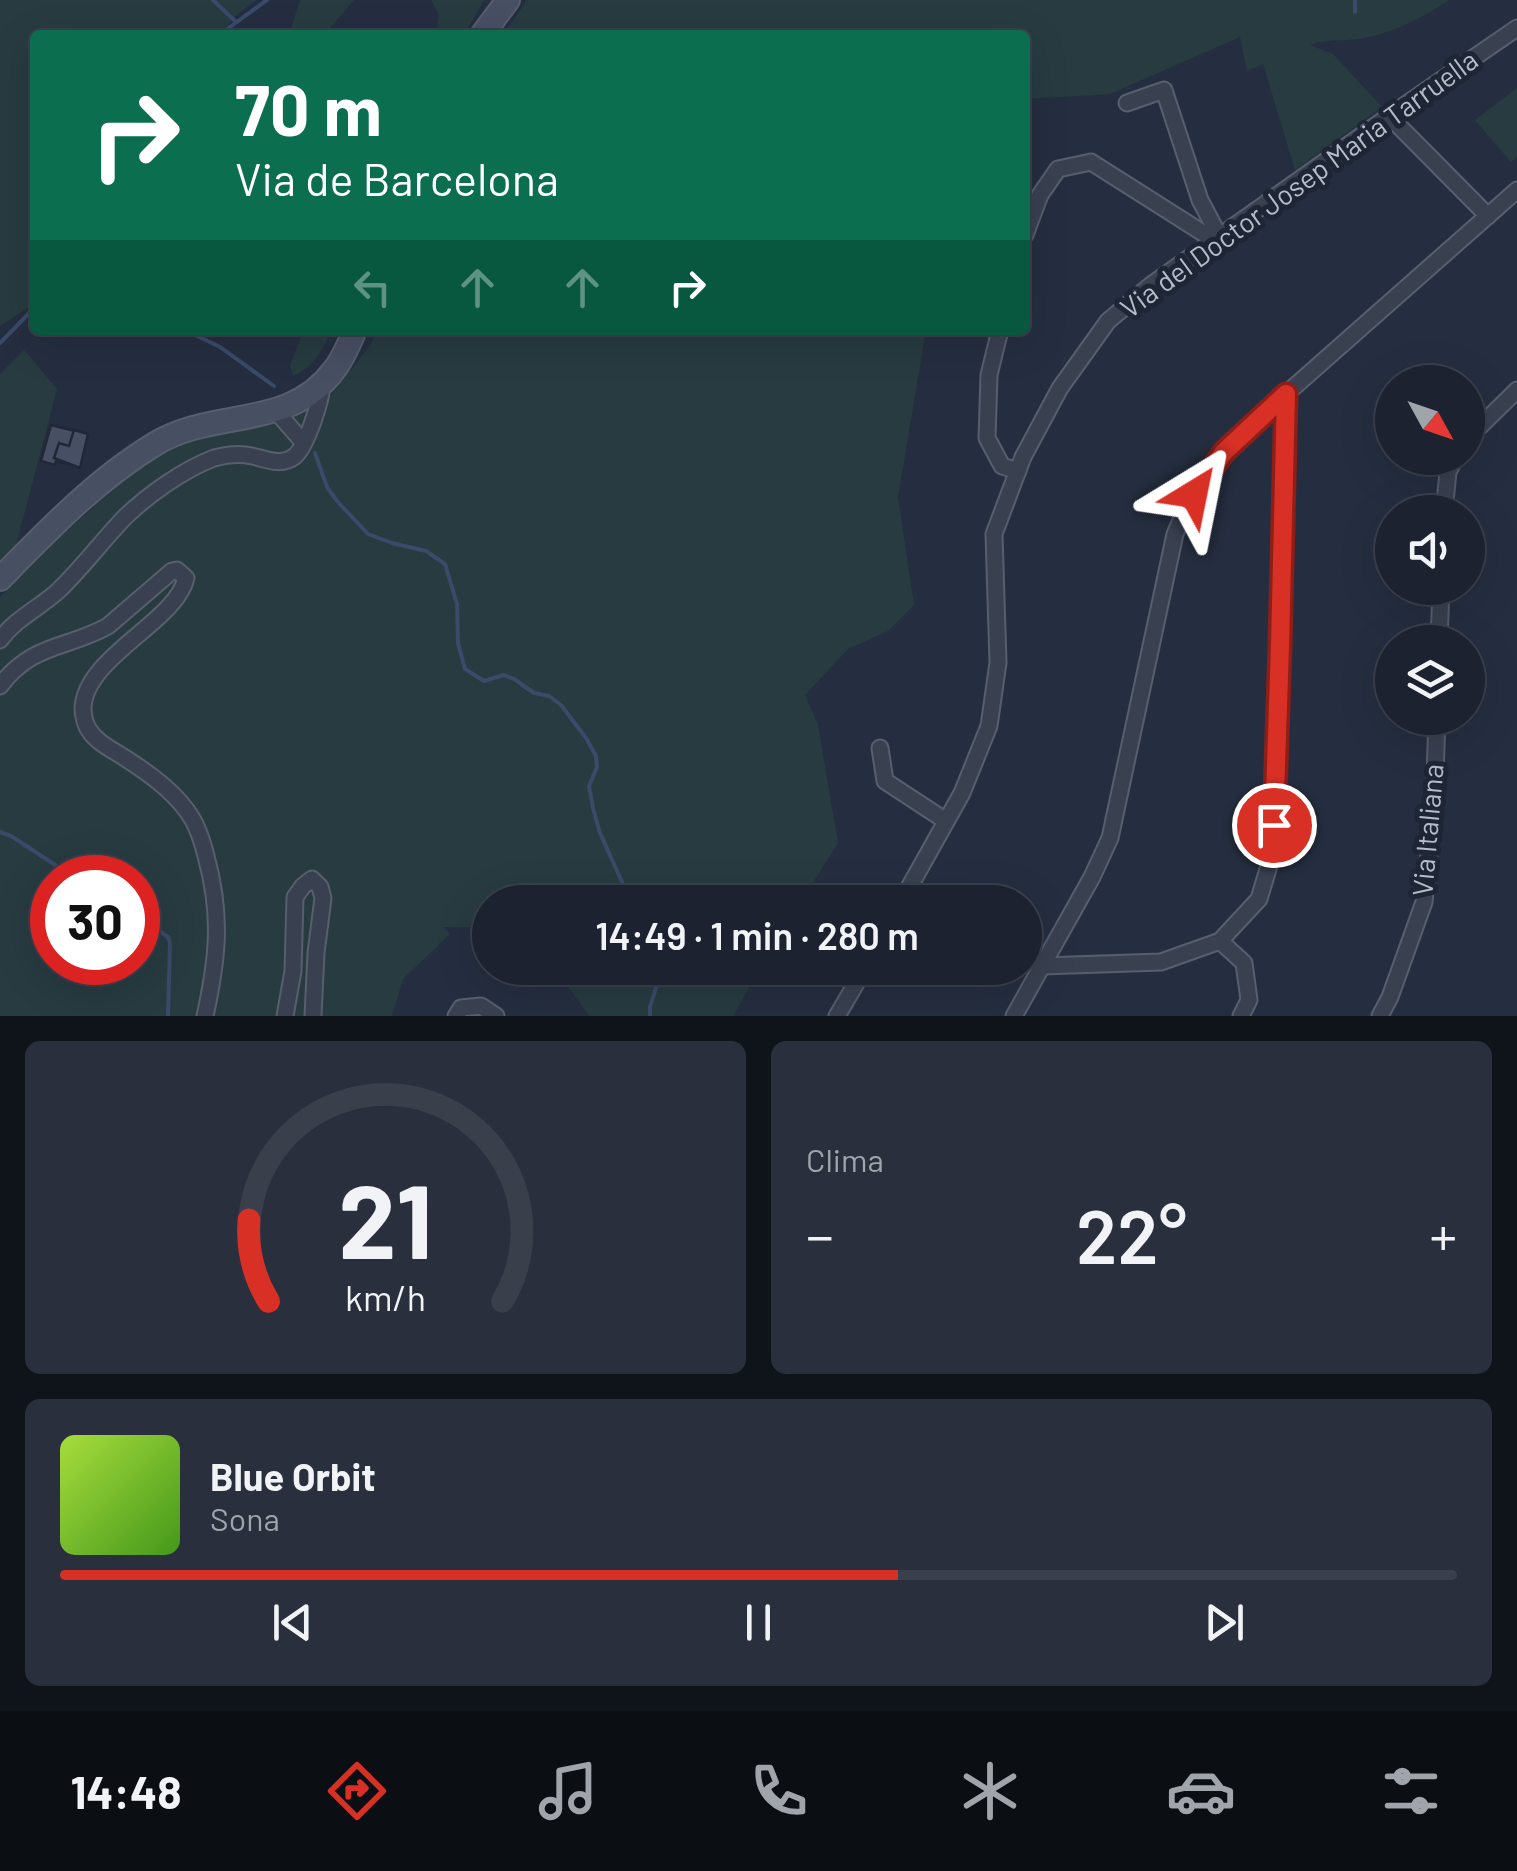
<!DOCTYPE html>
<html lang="es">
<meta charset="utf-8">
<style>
:root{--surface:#1c2230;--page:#292f3c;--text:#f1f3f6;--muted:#a0a4ab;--line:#3a3f4c;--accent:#d93025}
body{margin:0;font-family:Barlow,sans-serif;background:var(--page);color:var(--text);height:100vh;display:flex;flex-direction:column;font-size:38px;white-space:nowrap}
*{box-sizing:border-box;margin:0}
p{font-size:32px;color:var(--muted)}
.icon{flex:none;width:55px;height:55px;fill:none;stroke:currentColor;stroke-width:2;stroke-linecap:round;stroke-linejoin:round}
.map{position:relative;height:1016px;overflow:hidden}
.details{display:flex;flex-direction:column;gap:25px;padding:25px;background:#0f131a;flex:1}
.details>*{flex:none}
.hud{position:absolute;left:30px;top:30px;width:1000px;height:305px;border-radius:10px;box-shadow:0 10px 40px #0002,0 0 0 2px var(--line);background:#0b6e4f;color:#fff;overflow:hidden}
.needle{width:65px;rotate:130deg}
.tools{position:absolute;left:1375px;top:365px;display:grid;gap:20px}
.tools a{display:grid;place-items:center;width:110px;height:110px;border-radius:50%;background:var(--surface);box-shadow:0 10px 40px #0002,0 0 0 2px var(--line);font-size:50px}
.speed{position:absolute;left:30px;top:855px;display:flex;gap:20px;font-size:50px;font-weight:700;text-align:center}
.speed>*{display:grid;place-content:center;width:130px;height:130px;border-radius:50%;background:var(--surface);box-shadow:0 10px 40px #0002,0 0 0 2px var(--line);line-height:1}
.speed .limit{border:15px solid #d22;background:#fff;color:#111}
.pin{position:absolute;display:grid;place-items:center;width:85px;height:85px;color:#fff;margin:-42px;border:5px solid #fff;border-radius:50%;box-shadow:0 2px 10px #0007}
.me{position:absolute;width:110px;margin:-55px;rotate:35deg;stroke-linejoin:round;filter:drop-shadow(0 0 8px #0008)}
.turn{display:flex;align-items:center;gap:35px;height:210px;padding:0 40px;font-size:45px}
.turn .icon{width:130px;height:130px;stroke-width:2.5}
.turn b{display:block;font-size:70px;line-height:85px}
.lanes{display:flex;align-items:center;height:95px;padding:0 40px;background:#0003;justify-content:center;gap:50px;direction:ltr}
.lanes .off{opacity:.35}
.big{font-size:75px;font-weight:600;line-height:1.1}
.details .widget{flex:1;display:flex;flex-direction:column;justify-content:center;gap:15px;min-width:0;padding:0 35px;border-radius:15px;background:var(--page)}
.details .dial{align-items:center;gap:0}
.dial svg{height:260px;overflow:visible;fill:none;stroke:var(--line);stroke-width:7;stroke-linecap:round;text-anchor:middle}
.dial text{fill:var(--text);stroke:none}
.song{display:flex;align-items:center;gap:30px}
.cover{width:120px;height:120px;border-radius:15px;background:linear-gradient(135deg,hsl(80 70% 55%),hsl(100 70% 35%))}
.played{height:10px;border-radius:5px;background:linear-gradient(90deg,var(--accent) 60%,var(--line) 60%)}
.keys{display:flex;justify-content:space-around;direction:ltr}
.heat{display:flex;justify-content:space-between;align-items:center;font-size:55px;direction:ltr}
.details .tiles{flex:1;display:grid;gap:25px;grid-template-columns:1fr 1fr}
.widget:last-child{grid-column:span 2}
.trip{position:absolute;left:472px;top:885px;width:570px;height:100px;border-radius:50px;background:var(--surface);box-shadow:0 10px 40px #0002,0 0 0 2px var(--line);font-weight:600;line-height:100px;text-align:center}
.menu{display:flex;height:160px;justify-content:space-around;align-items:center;background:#0b0e13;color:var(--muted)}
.menu .icon{width:70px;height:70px}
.menu .selected{color:var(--accent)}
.menu b{font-size:45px;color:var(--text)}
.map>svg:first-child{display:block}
</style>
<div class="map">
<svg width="1517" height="1016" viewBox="0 0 1517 1016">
<rect width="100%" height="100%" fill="#252e40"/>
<g fill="#273b41" fill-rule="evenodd">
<polygon points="0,0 257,0 240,12 218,35 35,35 35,303 0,326"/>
<polygon points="300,0 354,0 324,35 289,35"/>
<polygon points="431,0 484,0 464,35 436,35 439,15"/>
<path d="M527 0H1449C1424 17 1389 35 1359 39 1342 41 1326 39 1310 45L1333 54 1382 107 1295 170 1263 64 1247 71 1240 37 1110 94 1025 99V35H503Z"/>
<polygon points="1517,88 1517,157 1511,162 1475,120"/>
<path d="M304 330H332C322 349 314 368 293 376L290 365Z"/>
<path d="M377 330H926L898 497 914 605 888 631 848 649 805 695 818 725 838 843 801 902H490V927H443L450 934 403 979 392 1016H0V597L55 541 159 450 200 435 292 416 310 404 309 413H317L371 344ZM52 878H138V962H52Z"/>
<polygon points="24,350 57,389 14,553 0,567 0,374"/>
<polygon points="555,968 760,968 733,1016 589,1016"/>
</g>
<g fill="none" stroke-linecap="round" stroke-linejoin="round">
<g stroke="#3a4a69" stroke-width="4">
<polyline points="213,0 235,21"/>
<polyline points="1355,0 1355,12"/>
<polyline points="219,35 267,0"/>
<polyline points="185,330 220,347 274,386"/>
<polyline points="0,343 35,307"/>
<polyline points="315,453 327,487 337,501 368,534 392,543 426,551 445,564 457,604 458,643 465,669 484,681 504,675 514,679 534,693 549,696 561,705 586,738 596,756 597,767 589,786 593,808 600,833 631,902"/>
<polyline points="0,832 11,836 75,878"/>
<polyline points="138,917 168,937 170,943 168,1016"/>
<polyline points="650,1016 650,1007 662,968"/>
</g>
</g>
<g fill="#464f64" stroke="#202737" stroke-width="2.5">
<polygon points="51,425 83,433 77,455 82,456 79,467 56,461 55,465 41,461"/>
<polygon points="74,430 88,434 80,468 54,458 59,443 69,446"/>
</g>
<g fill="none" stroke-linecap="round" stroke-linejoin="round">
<g stroke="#575e6d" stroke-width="19">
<g id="street">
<polyline points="1127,103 1164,90 1200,200 1219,236"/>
<polyline points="1389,116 1488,216"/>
<polyline points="1025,235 1040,195 1058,169 1091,162 1214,240"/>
<polyline points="1000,330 989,375 987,438 1002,466 1018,471"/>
<polyline points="276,411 303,442"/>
<polyline points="1468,438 1517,390"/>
<polyline points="1444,512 1448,472 1455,458"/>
<path d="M0 640C15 619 39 608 58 591 82 568 102 541 125 517 149 494 183 470 214 458 225 455 240 453 252 456 266 459 281 467 295 456 307 445 321 401 322 385"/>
<polyline points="1439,642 1441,588"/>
<path d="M0 686C32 643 67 649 108 626L172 571 177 570 186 578C177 621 85 657 83 708 83 714 85 725 89 730 97 743 113 750 125 758 150 774 178 794 193 820 199 831 203 844 206 856 222 915 218 957 205 1016"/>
<polyline points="880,748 885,781 946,821"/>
<polyline points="901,902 962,793 989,726 998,663 994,534 1023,457 1060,388 1108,321 1151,285 1389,116 1517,28"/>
<polyline points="1220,941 1244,963 1249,1000 1241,1016"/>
<polyline points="1042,966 1161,962 1220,941 1259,899 1271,859 1276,791 1286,393"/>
<polyline points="285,1016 293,971 295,897 303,886 312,879 320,887 323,898 316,953 313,1016"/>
<polyline points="456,1016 461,1008 481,1006 496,1016"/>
<polyline points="837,1016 865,968"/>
<path d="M1014 1016 1092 877 1110 838 1175 534C1191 495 1214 462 1243 432L1517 190"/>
<polyline points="1380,1016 1390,997 1424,902 1434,805 1437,718"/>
</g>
</g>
<g stroke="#575e6d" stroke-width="26">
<g id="secondary">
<polyline points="482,35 508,0"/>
<path d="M0 579C47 531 97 479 155 444 214 408 289 431 334 370 343 359 349 344 355 330"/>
</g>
</g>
<use href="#street" stroke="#394050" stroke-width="15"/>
<use href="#secondary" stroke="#474f63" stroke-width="22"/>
</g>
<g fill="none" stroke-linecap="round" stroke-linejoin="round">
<g stroke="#8d1f18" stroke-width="25">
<polyline id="route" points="1194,494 1224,452 1286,394 1280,646 1274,825"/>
</g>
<use href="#route" stroke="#d93025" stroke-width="18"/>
</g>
<g text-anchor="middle" stroke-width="10" stroke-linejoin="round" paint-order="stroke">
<g font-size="28" fill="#b5bcca" stroke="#1e2535">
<text transform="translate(1299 184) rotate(-36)" y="10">Via del Doctor Josep Maria Tarruella</text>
<text transform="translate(1428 830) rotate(-85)" y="10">Via Italiana</text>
</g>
</g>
</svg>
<div class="tools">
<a><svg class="needle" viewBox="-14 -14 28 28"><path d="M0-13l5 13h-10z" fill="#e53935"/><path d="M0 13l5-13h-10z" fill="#a0a4ab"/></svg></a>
<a><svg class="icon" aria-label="sound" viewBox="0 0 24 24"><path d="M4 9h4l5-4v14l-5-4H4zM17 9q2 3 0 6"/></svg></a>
<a><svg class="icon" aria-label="layers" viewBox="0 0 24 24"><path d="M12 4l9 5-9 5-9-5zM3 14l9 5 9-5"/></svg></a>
</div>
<div class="speed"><div class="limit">30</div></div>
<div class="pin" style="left:1274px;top:825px;background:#d93025"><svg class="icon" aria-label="arrive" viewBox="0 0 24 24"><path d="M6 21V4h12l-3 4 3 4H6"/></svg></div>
<svg class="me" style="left:1194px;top:494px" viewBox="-20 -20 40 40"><path d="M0-17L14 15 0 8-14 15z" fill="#d93025" stroke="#fff" stroke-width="4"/></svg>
<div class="trip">14:49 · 1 min · 280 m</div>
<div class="hud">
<div class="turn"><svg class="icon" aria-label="right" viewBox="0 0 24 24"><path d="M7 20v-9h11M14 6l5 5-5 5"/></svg><div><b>70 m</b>Via de Barcelona</div></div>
<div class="lanes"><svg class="icon off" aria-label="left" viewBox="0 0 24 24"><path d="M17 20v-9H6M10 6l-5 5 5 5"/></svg><svg class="icon off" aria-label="ahead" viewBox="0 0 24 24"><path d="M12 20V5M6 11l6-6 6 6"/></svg><svg class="icon off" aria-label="ahead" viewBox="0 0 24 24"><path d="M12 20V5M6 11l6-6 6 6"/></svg><svg class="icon" aria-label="right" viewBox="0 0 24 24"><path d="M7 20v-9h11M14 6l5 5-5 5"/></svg></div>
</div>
</div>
<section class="details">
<div class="tiles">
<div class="widget dial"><svg viewBox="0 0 100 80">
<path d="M14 69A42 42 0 1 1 86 69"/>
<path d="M14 69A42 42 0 0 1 8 44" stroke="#d93025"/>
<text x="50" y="56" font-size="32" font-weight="700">21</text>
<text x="50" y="72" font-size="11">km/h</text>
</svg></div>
<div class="widget"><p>Clima</p>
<div class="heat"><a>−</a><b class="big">22°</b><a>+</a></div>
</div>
<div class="widget">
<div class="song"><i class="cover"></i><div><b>Blue Orbit</b><p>Sona</p></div></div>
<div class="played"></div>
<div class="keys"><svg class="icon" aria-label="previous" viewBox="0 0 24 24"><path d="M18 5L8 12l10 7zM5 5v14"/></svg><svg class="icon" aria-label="pause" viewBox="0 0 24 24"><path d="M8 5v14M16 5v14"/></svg><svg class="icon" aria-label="next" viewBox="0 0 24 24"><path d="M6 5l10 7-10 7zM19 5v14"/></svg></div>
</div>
</div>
</section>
<nav class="menu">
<b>14:48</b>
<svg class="icon selected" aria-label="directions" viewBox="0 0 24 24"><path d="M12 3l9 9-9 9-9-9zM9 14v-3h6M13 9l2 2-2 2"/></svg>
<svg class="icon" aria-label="music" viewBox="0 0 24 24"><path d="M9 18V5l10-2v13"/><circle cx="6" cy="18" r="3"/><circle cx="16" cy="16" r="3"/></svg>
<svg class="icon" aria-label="phone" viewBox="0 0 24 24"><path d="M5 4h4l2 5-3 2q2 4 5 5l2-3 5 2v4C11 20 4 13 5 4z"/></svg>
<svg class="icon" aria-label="climate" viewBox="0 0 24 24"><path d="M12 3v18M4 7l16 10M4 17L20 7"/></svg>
<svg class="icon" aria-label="car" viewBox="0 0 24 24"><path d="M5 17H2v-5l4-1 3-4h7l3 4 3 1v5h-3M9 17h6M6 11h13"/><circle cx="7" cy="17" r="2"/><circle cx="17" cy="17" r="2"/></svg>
<svg class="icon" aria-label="filters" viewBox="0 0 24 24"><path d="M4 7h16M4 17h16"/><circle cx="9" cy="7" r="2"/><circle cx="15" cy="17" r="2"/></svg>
</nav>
